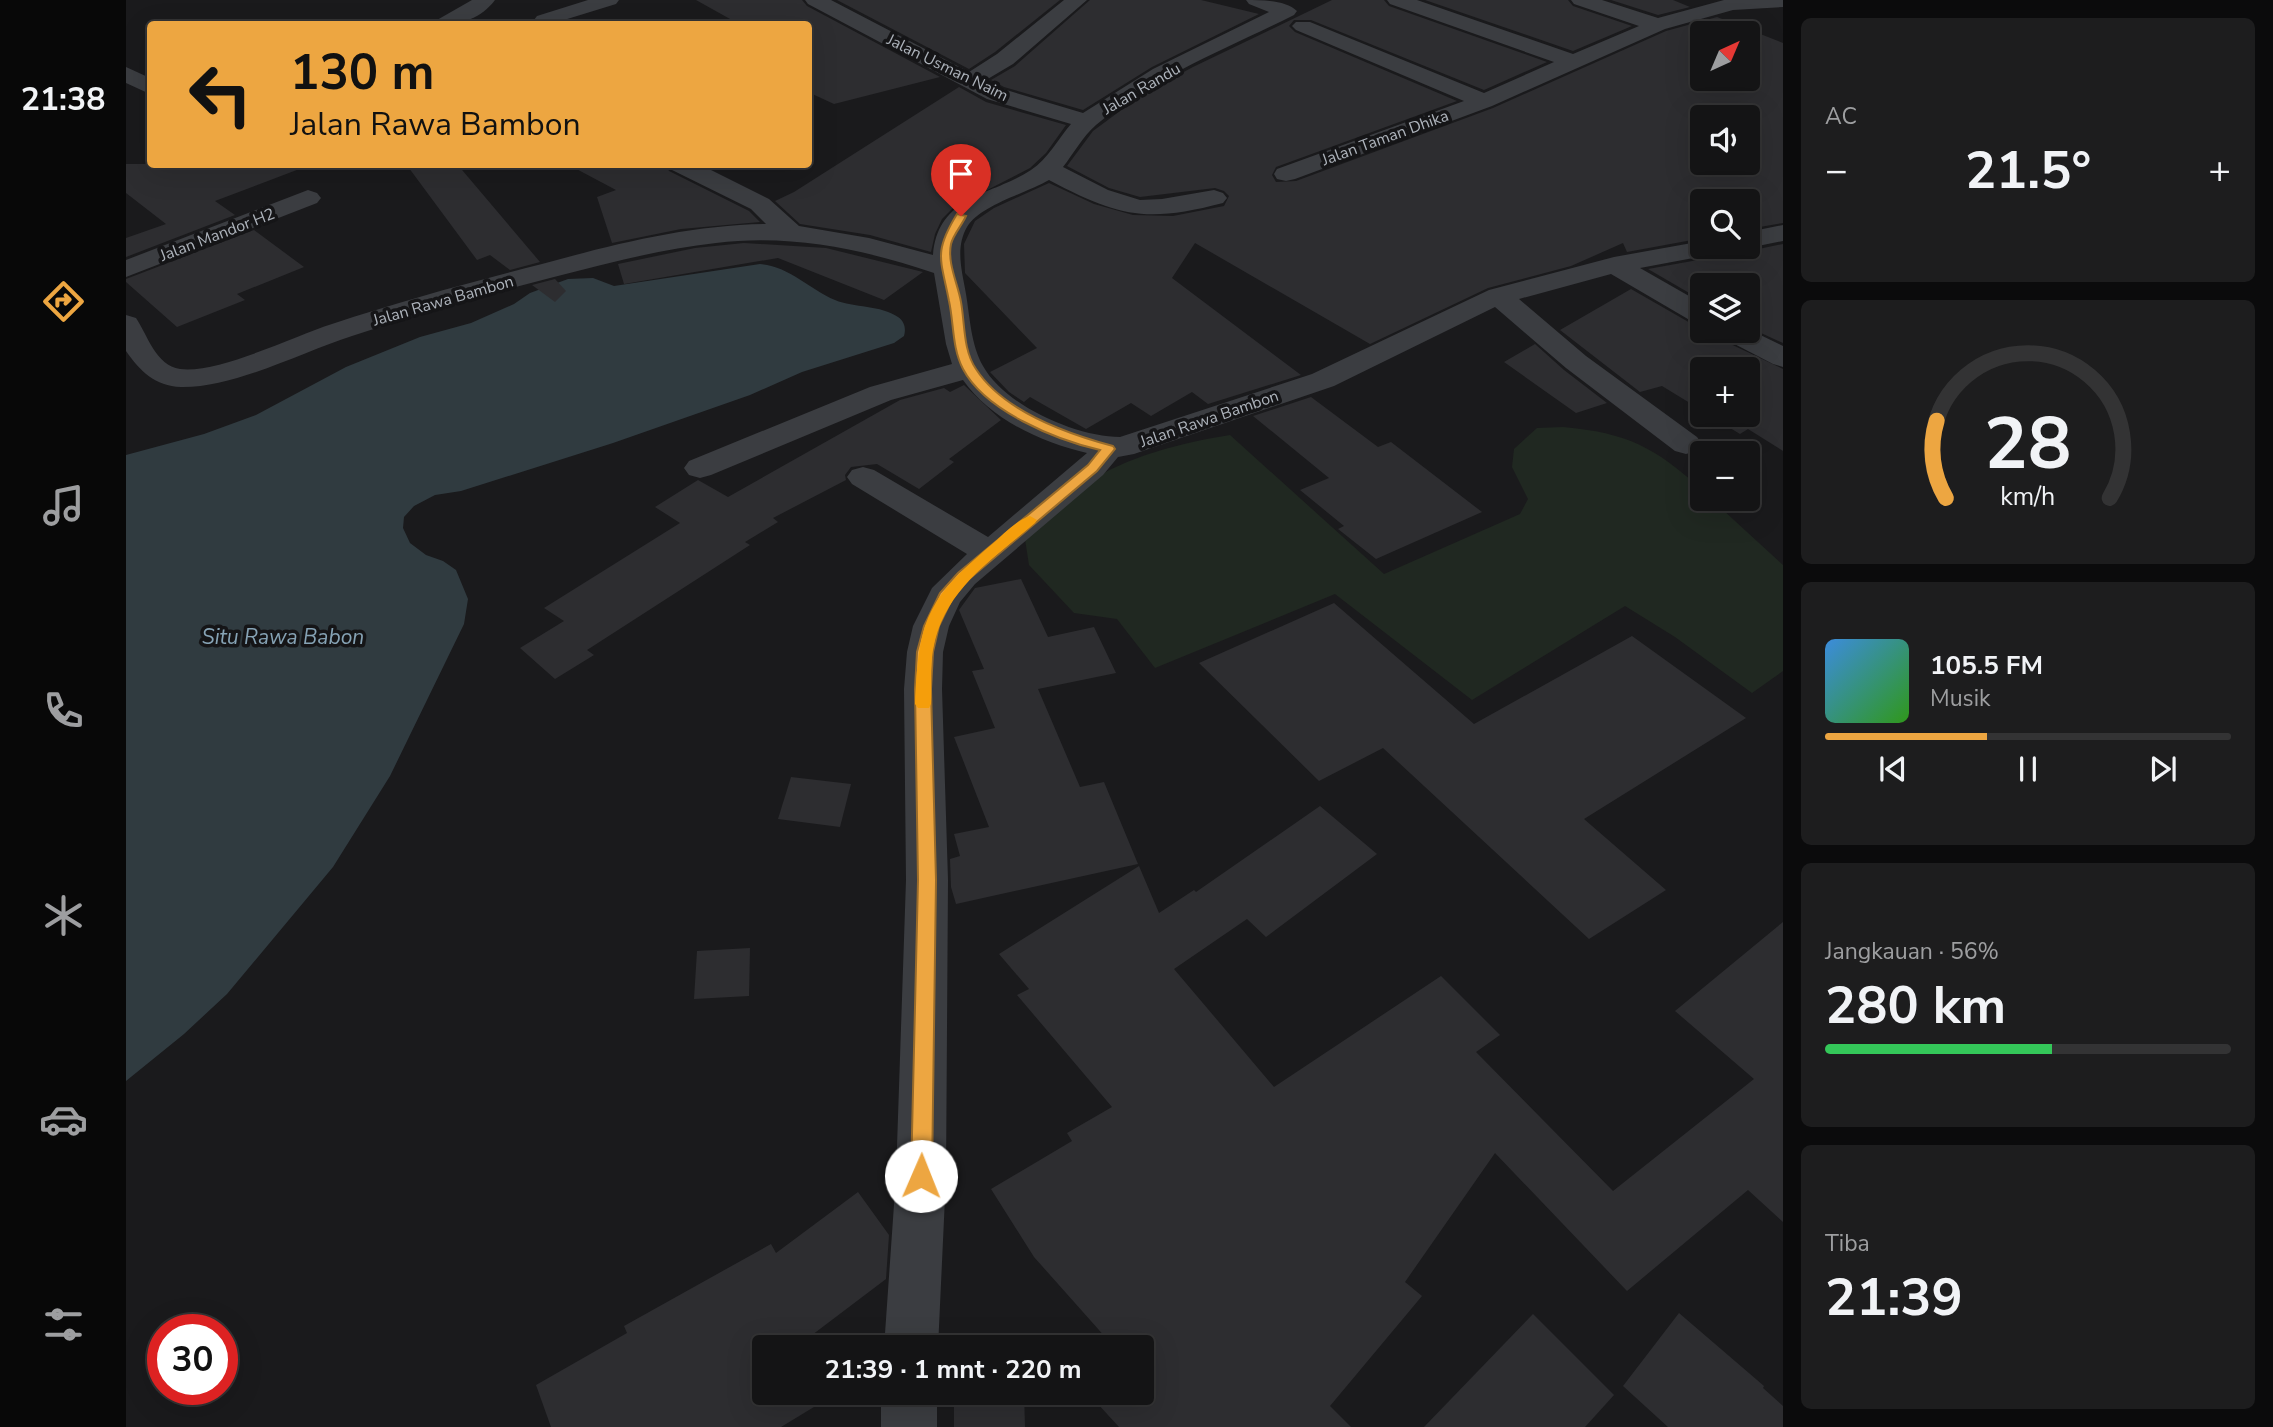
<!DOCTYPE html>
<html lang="id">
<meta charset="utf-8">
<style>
:root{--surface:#141415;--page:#1d1d1e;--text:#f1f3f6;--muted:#9d9ea0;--line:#333334;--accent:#eda641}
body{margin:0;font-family:"Nunito Sans",sans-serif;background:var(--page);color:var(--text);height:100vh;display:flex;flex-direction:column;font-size:26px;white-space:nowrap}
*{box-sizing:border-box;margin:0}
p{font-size:23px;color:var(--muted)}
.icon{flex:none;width:38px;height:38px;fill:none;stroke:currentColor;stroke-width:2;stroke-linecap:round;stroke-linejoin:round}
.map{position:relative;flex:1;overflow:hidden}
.panel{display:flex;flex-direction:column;gap:18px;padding:18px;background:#0b0b0c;width:490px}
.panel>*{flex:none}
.banner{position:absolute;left:21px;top:21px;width:665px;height:147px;border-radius:7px;box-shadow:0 7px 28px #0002,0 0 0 2px var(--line);background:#eda641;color:#111;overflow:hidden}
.needle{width:46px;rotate:44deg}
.fabs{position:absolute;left:1564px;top:21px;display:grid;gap:14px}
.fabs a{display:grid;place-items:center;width:70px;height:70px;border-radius:7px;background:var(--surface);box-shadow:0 7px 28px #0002,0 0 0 2px var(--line);font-size:35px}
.speed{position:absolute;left:21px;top:1314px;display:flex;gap:14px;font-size:35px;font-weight:700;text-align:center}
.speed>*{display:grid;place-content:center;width:91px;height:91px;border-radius:50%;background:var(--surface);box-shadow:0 7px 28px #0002,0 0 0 2px var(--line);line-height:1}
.speed .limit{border:10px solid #d22;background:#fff;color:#111}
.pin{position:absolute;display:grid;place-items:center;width:60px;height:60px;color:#fff;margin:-72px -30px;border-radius:50% 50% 50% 0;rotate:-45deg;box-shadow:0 0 7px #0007}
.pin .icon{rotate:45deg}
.me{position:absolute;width:77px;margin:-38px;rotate:1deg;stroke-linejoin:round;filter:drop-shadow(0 0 5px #0008)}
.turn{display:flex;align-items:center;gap:24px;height:147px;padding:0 28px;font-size:32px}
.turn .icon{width:91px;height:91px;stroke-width:2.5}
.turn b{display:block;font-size:49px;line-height:60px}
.big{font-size:52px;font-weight:700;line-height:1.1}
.panel .widget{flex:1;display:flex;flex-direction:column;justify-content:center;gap:10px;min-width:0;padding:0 24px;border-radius:10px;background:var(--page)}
.panel .dial{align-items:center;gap:0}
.dial svg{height:182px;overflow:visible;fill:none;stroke:var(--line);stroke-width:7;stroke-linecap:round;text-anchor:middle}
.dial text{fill:var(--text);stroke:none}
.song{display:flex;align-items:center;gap:21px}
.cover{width:84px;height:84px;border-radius:10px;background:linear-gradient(135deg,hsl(210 70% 55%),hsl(110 70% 35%))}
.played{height:7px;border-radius:4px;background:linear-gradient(90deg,var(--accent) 40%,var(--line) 40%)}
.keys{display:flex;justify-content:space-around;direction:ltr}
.heat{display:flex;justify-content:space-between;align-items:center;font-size:38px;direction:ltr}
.charge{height:10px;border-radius:5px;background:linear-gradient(90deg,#34c759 56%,var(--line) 0)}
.trip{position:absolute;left:626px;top:1335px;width:402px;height:70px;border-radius:7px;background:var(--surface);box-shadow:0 7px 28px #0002,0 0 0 2px var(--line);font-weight:700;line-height:70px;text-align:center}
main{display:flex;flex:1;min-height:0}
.menu{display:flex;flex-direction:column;width:126px;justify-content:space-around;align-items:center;background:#080808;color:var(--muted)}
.menu .icon{width:49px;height:49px}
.menu .active{color:var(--accent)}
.menu b{font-size:32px;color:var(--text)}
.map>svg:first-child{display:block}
</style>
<main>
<nav class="menu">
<b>21:38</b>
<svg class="icon active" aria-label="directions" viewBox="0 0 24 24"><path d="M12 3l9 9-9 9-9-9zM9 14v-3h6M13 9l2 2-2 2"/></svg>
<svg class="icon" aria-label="music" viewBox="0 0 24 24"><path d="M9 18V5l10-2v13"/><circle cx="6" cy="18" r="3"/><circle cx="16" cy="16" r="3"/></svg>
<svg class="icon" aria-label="phone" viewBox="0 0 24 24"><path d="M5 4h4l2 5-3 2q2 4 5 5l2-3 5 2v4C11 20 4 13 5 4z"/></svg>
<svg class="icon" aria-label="climate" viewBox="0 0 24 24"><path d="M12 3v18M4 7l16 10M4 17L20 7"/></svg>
<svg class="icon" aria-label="car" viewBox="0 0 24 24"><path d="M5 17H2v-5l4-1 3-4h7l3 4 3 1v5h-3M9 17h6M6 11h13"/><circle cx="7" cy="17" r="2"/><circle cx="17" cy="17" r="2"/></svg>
<svg class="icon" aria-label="filters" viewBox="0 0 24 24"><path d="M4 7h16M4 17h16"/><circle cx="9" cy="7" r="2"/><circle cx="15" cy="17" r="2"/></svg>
</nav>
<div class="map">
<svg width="1657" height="1427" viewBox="0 0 1657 1427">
<rect width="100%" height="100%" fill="#1a1a1c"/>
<path fill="#202821" d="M1437 427C1502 433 1529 447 1577 491V499H1585L1657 565V671L1626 693 1549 637 1499 606 1346 700 1209 594 1029 668 991 619 948 613 903 565 899 539C919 521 938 499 960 484 998 457 1059 442 1104 435L1258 574 1394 514 1402 499 1386 467 1388 449 1411 428Z"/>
<path fill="#303b40" d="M634 264C663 266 683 289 709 300 728 308 755 305 772 317 779 322 780 329 778 336L768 343 676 372 624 395 487 443 335 491 309 495 288 506 278 517 277 528 284 543 300 555 317 561 330 570 342 599 338 624 264 776 207 867 101 994 58 1034 0 1081V455L78 434 130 415 220 367 294 337 345 323 388 304 404 293 442 279 467 278 488 286Z"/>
<g fill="#2d2d30" fill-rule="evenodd">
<polygon points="570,0 676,0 681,6 814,77 708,104 682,92 682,24 613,24"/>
<polygon points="711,0 934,0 869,52 843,69"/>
<polygon points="964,0 1075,0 1133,14 1026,67 957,110 878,87 865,80 889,66"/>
<path d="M1206 0H1258L1263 6 1421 62 1358 90 1185 20H1168L1163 26 1169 32 1331 101 1150 167 1146 175 1150 182 1170 181 1367 108 1540 31 1591 17 1657 43V223L1622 229V201H1577V238L1501 252 1497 243 1445 266 1362 288 1244 344 1069 243 1046 278 1175 375 1082 404 1066 392 1025 416 1005 403 960 429 904 397 898 402 883 392 864 372 911 348 839 273 838 244 849 221 868 208 923 183 968 204 1007 215 1047 216 1098 206 1103 196 1098 191 1089 188 1014 197 983 188 941 166 967 131 1017 94 1067 67ZM1577 33H1622V79H1577ZM1577 117H1622V163H1577Z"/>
<polygon points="1299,0 1442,0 1447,6 1506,26 1447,51"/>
<polygon points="1485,0 1547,0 1564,7 1532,15"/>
<polygon points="833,87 860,102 940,125 920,153 904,168 828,207 816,219 809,234 805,252 744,235 674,224 649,201 668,192"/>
<polygon points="0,164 175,164 176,168 89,201 109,215 0,257 0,238 40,224 0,193"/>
<polygon points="280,164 331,164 414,262 384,270 364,255 351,260"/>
<polygon points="441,164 539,164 543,171 623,211 634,222 555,229 486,243 471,197 490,190"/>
<polygon points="128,230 178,267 111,294 119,300 51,327 0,282 0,279"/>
<polygon points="618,243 700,248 797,272 758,300 652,258 498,284 492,264 569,248"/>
<polygon points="1657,244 1657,343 1622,327 1622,285 1577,285 1577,301 1522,269 1594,256 1601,247 1614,247 1623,251"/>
<polygon points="429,279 440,291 429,302 406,285"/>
<polygon points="1505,289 1566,324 1577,327 1577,331 1588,331 1594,339 1657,369 1657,451 1622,429 1614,434 1583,415 1622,415 1622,369 1577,369 1577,411 1536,386 1514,392 1434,330"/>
<polygon points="1409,344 1438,370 1481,403 1450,413 1378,362"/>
<polygon points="838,385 875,420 823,459 828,462 793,489 751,464 725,467 719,475 720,480 647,518 652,522 619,542 624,545 461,650 468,655 429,679 394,648 438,621 418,608 554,523 529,507 572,480 602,497 774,400 818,388 824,392"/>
<polygon points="1185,397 1252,447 1265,442 1356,512 1250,559 1212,529 1218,526 1174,490 1203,478 1127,416"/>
<polygon points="895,579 922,637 968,627 990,673 912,689 954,787 978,782 1012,864 830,904 825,887 824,859 834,856 828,834 863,827 828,737 869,728 846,671 858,669 833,610 849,588"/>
<polygon points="1208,603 1348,724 1506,636 1620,718 1458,819 1540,890 1463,939 1257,748 1193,781 1073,663"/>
<polygon points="665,777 725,784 714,827 652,819"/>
<polygon points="1194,806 1251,854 1140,937 1121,919 1048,969 1148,1087 1315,976 1374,1035 1350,1052 1487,1191 1628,1079 1549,1011 1657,922 1657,1222 1622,1190 1501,1291 1369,1153 1279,1282 1296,1296 1204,1406 1225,1427 993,1427 971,1403 981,1393 1017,1393 1017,1348 989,1348 908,1257 865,1189 946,1141 941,1133 986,1107 891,995 903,989 873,954 1013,866 1033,913 1068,890 1070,892"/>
<polygon points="624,948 623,996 568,999 571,951"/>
<polygon points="732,1192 763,1235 760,1279 686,1335 691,1335 697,1348 639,1348 639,1393 711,1393 655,1427 425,1427 410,1385 501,1333 498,1326 645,1244 650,1253"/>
<polygon points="1553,1313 1638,1386 1637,1388 1657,1406 1657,1427 1542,1427 1497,1386"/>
<polygon points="1407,1314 1488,1395 1459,1427 1298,1427"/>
<rect x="829" y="1336" width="68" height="12"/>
<polygon points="828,1393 898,1393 899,1427 828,1427"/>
</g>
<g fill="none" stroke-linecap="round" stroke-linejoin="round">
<g fill="#3b3d41" fill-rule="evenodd">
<path d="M346 0H369C354 20 331 26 308 24L311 20Z"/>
<polygon points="462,0 493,0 490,4 425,24 411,24 408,20 411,16"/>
<path d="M679 0H705L843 72 871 54 938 0H961L887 64 860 80 877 89 957 113 1027 69 1143 12 1123 4 1120 0C1136 0 1160 0 1171 11L1168 15C1102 48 1027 77 970 125 957 136 948 153 937 167L982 190 1014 200 1036 199 1088 190 1097 193 1101 198 1097 203C1020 223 993 217 923 180 901 193 854 205 841 227 829 248 836 271 840 294 844 318 845 345 857 366 879 406 951 437 994 437L1186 374 1363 290 1488 257 1577 241V247H1598L1594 253 1514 268 1577 304V324L1567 322 1485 274 1393 299 1460 356 1571 437 1576 444 1571 451 1560 454 1549 451 1440 368 1369 307 1208 386 1008 454 992 457 977 475 849 584 834 602 823 626 817 652 816 689 822 880 820 1176 812 1348H758L770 1176 780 880 778 689 781 652 787 626 806 588 841 554 726 484 721 477 726 470 737 467 748 470 862 537 961 453C916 443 864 419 837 380L765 400 585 475 574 478 563 475 558 468 563 461 744 387 826 364 820 344 808 273C738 249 664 234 590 243 534 249 479 264 424 278 358 295 292 314 226 336 176 352 108 388 55 387 29 386 14 371 0 351V315L10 318C21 334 30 366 54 369 92 374 168 336 206 324 275 301 345 282 416 264 489 244 564 225 640 224L625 209 544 169 541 164H573L643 199 673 226 743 238 807 255C812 195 865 196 905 170 922 159 932 139 945 124L861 99 682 4Z"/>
<polygon points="1261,0 1291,0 1447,54 1513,26 1448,4 1445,0 1476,0 1532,18 1598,0 1657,0 1657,7 1607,10 1539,29 1366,106 1169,179 1160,181 1151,179 1148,174 1151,169 1338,101 1170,30 1166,26 1170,22 1184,22 1358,93 1428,62 1264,4"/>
<polygon points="0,67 24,78 24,94 0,83"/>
<polygon points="182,190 191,193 195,198 191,203 0,277 0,260"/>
<polygon points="1657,225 1657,241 1622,248 1617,247 1622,247 1622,232"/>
<polygon points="1622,329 1657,346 1657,367 1647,364 1595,337 1591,331 1622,331"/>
<rect x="755" y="1393" width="56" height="34"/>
</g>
</g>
<path fill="#eda641" stroke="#9a6c2a" stroke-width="2" d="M831 214 840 216C836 225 827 235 825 244 821 263 832 284 835 302 839 324 837 350 850 369 877 411 942 434 987 446L989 449 971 471 842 580 826 599 813 626 807 652 805 689 810 880 806 1176 803 1183 795 1186 788 1183 785 1176 792 880 789 689 791 652 798 626 814 593 832 573 962 465 974 450C930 440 859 411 837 369 826 348 828 324 823 301 815 259 807 253 831 214Z"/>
<path fill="#f59e0b" d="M904 516 911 520 909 523C865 561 818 589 807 650 804 667 806 686 805 704L803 708H792L789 704C793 620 800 600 865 545 876 536 890 520 904 516Z"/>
<g text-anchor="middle" stroke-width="7" stroke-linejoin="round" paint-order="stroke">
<g font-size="16" fill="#adb3bb" stroke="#151517">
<text transform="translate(822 67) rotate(26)" y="6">Jalan Usman Naim</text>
<text transform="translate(1015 88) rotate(-30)" y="6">Jalan Randu</text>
<text transform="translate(1259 137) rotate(-20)" y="6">Jalan Taman Dhika</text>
<text transform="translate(91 234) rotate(-21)" y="6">Jalan Mandor H2</text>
<text transform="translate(317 300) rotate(-16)" y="6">Jalan Rawa Bambon</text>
<text transform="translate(1083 418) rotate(-19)" y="6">Jalan Rawa Bambon</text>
</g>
<g font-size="21" font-style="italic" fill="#86a3b5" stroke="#151517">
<text x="157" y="644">Situ Rawa Babon</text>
</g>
</g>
</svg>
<div class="fabs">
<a><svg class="needle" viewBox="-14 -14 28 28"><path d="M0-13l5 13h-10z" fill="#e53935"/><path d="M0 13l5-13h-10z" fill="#9d9ea0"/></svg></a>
<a><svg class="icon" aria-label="sound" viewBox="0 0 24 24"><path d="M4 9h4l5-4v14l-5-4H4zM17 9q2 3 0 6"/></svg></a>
<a><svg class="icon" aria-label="search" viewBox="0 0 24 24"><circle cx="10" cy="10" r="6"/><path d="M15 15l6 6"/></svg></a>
<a><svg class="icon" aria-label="layers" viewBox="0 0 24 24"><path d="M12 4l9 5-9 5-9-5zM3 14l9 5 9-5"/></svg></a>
<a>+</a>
<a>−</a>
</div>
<div class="speed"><div class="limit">30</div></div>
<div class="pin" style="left:835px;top:216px;background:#d93025"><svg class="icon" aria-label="arrive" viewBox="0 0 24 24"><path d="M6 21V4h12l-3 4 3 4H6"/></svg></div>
<svg class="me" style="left:795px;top:1176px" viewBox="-20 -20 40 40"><circle r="19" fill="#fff"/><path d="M0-13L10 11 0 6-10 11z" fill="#eda641"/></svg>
<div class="trip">21:39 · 1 mnt · 220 m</div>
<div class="banner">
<div class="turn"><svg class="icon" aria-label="left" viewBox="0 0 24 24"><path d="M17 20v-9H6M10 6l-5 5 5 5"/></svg><div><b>130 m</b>Jalan Rawa Bambon</div></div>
</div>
</div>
<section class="panel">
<div class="widget"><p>AC</p>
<div class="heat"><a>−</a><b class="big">21.5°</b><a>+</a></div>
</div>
<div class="widget dial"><svg viewBox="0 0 100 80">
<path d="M14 69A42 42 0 1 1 86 69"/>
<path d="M14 69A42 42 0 0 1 10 35" stroke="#eda641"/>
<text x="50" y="56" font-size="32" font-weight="700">28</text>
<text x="50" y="72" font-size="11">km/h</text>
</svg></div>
<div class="widget">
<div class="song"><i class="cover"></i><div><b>105.5 FM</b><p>Musik</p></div></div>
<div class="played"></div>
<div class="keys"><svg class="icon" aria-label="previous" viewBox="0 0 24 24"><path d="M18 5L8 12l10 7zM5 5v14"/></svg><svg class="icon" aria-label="pause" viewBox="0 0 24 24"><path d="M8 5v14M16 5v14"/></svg><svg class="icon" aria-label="next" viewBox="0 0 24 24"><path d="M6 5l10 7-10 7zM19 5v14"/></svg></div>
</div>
<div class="widget"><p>Jangkauan · 56%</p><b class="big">280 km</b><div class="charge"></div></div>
<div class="widget"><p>Tiba</p><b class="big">21:39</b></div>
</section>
</main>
